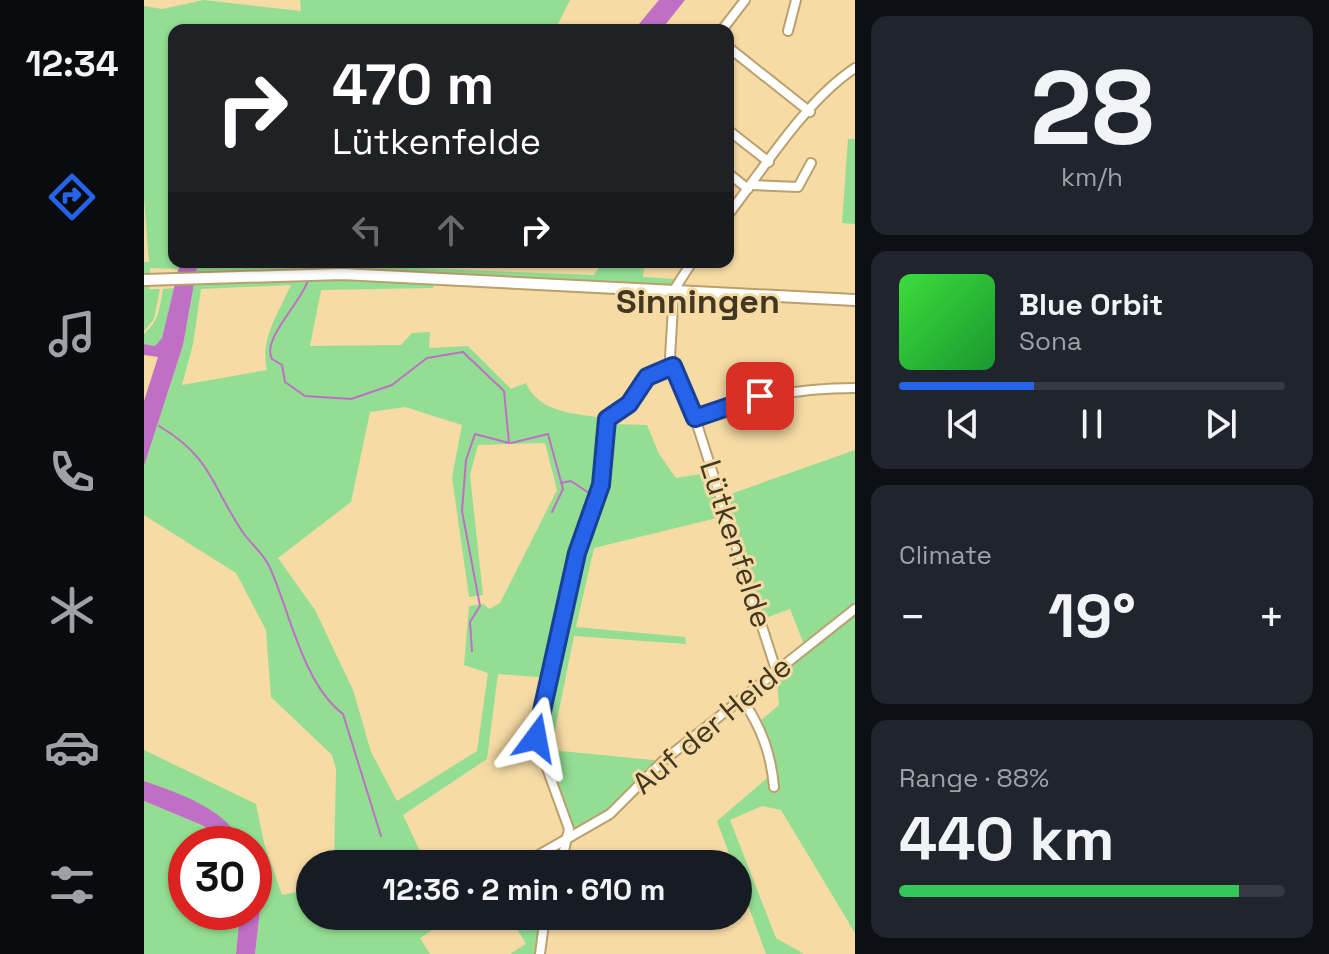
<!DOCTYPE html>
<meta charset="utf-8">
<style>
:root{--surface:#171b24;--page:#20242c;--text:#f1f3f6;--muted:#9ea1a6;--line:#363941;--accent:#2563eb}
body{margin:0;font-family:"Space Grotesk",sans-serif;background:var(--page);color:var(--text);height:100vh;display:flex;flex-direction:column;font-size:30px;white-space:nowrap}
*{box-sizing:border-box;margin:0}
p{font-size:26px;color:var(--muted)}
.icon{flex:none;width:44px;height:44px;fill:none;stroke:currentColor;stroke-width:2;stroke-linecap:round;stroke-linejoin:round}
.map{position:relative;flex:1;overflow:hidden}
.side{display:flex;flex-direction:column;gap:16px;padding:16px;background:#0d0f14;width:474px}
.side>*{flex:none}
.top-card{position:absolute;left:24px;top:24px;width:566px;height:244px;border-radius:16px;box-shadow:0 2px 6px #0004;background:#202124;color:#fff;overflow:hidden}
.speed{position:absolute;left:24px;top:826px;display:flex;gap:16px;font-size:40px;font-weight:700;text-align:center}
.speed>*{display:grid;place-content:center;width:104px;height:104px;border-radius:50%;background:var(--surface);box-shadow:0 2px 6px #0004;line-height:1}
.speed .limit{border:12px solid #d22;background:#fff;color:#111}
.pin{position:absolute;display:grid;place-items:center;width:68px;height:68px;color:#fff;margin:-34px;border-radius:16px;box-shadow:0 4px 12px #0006}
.me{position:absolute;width:88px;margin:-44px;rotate:13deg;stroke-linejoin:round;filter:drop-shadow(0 0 6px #0008)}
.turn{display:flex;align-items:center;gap:28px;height:168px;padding:0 32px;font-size:36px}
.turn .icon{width:104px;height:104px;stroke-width:2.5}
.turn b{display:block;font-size:56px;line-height:68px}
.lanes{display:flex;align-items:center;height:76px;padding:0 32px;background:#0003;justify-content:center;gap:40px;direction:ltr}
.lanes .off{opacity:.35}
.big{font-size:60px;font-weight:800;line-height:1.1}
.side .widget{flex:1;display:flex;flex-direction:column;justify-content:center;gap:12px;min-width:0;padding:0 28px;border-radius:16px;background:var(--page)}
.side .dial{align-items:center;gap:0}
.dial b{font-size:104px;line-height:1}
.song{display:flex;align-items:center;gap:24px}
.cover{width:96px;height:96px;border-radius:12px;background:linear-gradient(135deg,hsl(120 70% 55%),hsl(130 70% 35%))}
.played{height:8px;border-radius:4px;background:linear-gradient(90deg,var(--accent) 35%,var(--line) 35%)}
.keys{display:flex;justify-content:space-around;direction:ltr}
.heat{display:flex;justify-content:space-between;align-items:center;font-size:44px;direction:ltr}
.charge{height:12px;border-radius:6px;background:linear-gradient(90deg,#34c759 88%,var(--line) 0)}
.trip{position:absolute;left:152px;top:850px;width:456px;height:80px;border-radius:40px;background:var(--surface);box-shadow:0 2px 6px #0004;font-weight:800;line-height:80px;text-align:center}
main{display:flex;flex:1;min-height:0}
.dock{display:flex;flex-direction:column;width:144px;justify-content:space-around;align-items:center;background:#090b0e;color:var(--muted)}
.dock .icon{width:56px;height:56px}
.dock .selected{color:var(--accent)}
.dock b{font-size:36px;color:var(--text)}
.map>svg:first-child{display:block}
</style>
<main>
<nav class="dock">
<b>12:34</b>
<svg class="icon selected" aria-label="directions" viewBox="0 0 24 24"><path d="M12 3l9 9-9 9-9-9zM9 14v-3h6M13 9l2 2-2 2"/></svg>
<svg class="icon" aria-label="music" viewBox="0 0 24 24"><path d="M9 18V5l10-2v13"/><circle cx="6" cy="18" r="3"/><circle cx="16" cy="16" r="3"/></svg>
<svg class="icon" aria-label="phone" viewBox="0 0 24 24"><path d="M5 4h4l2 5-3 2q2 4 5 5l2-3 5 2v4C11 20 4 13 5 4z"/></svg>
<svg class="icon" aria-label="climate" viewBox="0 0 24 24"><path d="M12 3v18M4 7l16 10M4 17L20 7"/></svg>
<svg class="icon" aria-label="car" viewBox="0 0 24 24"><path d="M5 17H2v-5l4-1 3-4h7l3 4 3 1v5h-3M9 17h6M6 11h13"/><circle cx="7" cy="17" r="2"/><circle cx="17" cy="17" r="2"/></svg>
<svg class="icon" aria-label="filters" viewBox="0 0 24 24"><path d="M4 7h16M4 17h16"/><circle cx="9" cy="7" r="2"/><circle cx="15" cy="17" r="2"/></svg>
</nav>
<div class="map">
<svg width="711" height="954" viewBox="0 0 711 954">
<rect width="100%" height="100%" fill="#f6dba5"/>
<g fill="#93de92" fill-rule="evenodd">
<polygon points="60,0 157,11 156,0 426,0 411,30 30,30 30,262 37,262 34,269 6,268 5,289 16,289 10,319 0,331 0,262 5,262 0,198 0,6 18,9"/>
<polygon points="704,139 711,139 711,224 698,223"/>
<path d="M54 262H265L267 268 450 275 458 262H501L499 277 530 279 532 283 529 298 290 285 289 288 177 290 166 346 257 345 268 333 286 332 285 348 324 346 367 389 382 383C395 414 433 413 463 419L468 424 503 425 515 454 532 478 569 472 578 497 711 450V933L637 810 618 806 586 820 632 938 660 954H622L594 878V864H589L573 821 629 773 614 723 635 705 632 670 661 647 646 609 616 620 581 516 450 548 432 627 541 637 542 644 430 636 407 750 519 761 466 814 425 838 392 738 406 678 354 674 343 759 259 815 282 864H190L192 769 188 755 127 697 122 630 92 573 0 515V466L39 345ZM147 285C134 314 116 338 123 370L38 385 49 344 57 289ZM261 407 318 425 308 477 325 597 339 595 326 475 334 445 401 443 413 490 356 603 345 609 340 604 325 606 320 665 344 673 333 751 253 801 227 752 209 690 171 610 134 558 207 502 226 412Z"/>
<path d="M30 288 18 339 11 346 0 344V334C15 321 16 307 19 289Z"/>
<polygon points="0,750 112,804 120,843 138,895 166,889 166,916 280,916 287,931 276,938 286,954 111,954 116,910 110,844 99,844 94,833 26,790 0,781"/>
<polygon points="0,801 60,826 75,844 42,844 42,912 96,912 92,954 0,954"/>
<polygon points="360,916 401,916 396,954 366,954 382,944 371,925 366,927"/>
</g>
<g fill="#bf70c6">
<polygon points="515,0 541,0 517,30 490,30"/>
<polygon points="54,262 39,345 0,466 0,401 14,357 0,355 0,344 11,346 18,338 36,263"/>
<path d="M0 781C35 793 82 809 99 844H75L60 826 0 801Z"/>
<polygon points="110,869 116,910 111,954 92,954 96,912 110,912"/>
</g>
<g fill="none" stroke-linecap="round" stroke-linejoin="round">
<g stroke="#bf70c6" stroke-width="2">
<polyline points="164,270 164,262"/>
<path d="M164 280C158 302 117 339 128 359L138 365 141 382 161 396 207 399 248 385 283 358 319 352 360 391 365 443 331 434 322 460 318 511 336 606 326 622 328 651"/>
<path d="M15 426C69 458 67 486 100 534 108 545 121 555 126 568 146 612 159 684 199 714L237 836"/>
<polyline points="367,443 404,434 419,489 408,512"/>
<polyline points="417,483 427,481 448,495"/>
</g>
<g stroke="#baa06d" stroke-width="12">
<g id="minor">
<polyline points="578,30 601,0"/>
<polyline points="644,31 652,0"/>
<polyline points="584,47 666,112"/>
<polyline points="584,130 625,162"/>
<polyline points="584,173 604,189"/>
<polyline points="607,185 654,187 667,163"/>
<path d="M584 215C620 168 662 100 711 68"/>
<polyline points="548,262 530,290 526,357 551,418 632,670"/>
<path d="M551 418C611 398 647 388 711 388"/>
<path d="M598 699C617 727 627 753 630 787"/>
<polyline points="379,864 466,814 519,761 711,609"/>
<polyline points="417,864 425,829 392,738 433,553 457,485 463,419 485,404 503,377 529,366"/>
<polyline points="396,954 401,916"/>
</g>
</g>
<g stroke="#baa06d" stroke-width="14">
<polyline id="major" points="0,280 198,274 711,300"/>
</g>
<use href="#minor" stroke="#fff" stroke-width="8"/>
<use href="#major" stroke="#fff" stroke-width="10"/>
</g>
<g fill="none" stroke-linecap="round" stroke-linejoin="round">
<g stroke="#184099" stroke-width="20">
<polyline id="route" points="392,738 433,553 457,485 463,419 485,404 503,377 529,366 551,418 616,396"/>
</g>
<use href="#route" stroke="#2563eb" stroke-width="14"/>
</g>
<g text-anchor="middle" stroke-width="6" stroke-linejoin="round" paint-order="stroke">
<g font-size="30" fill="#423722" stroke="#f6dba5">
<text transform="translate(592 544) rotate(72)" y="10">Lütkenfelde</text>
<text transform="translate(568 725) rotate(-40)" y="10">Auf der Heide</text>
</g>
<g font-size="34" font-weight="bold" fill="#423722" stroke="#f6dba5">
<text x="554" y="313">Sinningen</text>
</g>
</g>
</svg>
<div class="speed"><div class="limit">30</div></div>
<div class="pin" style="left:616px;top:396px;background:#d93025"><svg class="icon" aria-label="arrive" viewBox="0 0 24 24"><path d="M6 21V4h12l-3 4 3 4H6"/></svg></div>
<svg class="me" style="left:392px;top:738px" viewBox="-20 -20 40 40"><path d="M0-17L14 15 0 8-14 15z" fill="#2563eb" stroke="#fff" stroke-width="4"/></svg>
<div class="trip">12:36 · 2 min · 610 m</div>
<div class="top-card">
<div class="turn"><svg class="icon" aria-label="right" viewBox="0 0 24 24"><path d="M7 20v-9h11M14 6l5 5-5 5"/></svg><div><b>470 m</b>Lütkenfelde</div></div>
<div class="lanes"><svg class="icon off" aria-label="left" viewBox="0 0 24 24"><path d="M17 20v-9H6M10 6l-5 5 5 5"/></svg><svg class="icon off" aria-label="ahead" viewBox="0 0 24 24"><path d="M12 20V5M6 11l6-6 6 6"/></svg><svg class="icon" aria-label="right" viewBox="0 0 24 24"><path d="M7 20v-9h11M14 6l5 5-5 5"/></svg></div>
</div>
</div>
<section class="side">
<div class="widget dial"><b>28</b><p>km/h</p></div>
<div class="widget">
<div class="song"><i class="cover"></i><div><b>Blue Orbit</b><p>Sona</p></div></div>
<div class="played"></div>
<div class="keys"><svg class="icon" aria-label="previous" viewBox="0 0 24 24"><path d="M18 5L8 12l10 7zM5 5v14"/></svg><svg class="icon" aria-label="pause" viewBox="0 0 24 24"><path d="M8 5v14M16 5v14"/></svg><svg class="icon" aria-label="next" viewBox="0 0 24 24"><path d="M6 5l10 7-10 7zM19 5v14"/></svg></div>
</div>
<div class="widget"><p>Climate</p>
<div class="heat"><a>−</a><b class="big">19°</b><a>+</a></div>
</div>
<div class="widget"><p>Range · 88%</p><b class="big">440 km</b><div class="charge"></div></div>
</section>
</main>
